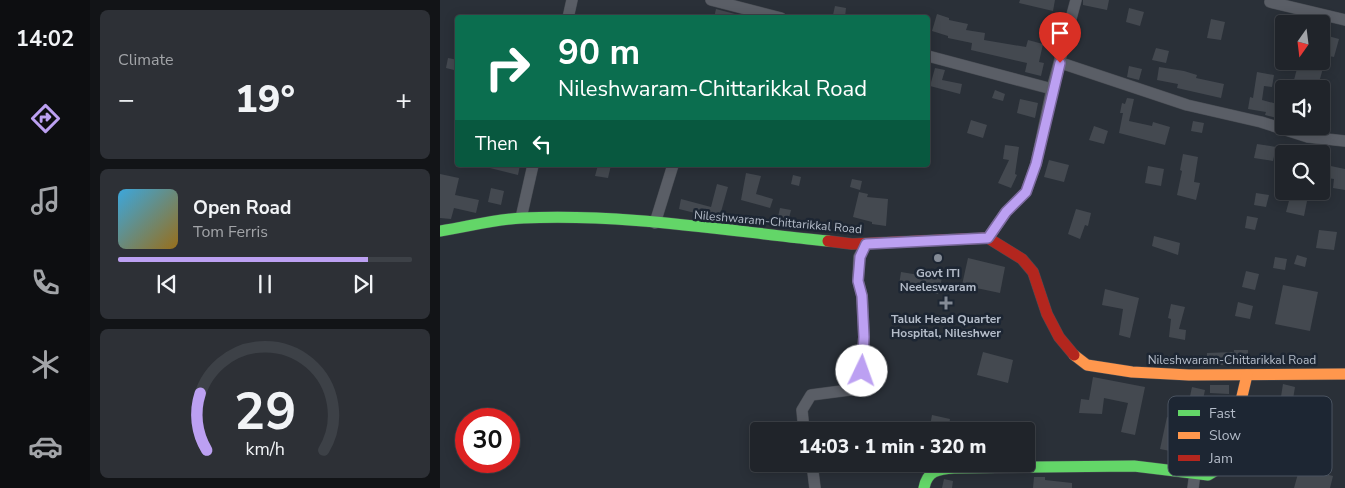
<!DOCTYPE html>
<meta charset="utf-8">
<style>
:root{--surface:#20242a;--page:#2d3036;--text:#f1f3f6;--muted:#a2a4a8;--line:#3d4147;--accent:#bca0f2}
body{margin:0;font-family:"Nunito Sans",sans-serif;background:var(--page);color:var(--text);height:100vh;display:flex;flex-direction:column;font-size:19px;white-space:nowrap}
*{box-sizing:border-box;margin:0}
p{font-size:16px;color:var(--muted)}
.icon{flex:none;width:28px;height:28px;fill:none;stroke:currentColor;stroke-width:2;stroke-linecap:round;stroke-linejoin:round}
.map{position:relative;flex:1;overflow:hidden}
.details{display:flex;flex-direction:column;gap:10px;padding:10px;background:#121417;width:350px}
.details>*{flex:none}
.banner{position:absolute;left:15px;top:15px;width:475px;height:152px;border-radius:5px;box-shadow:0 2px 12px #0003,0 0 0 1px var(--line);background:#0b6e4f;color:#fff;overflow:hidden}
.needle{width:32px;rotate:194deg}
.tools{position:absolute;left:835px;top:15px;display:grid;gap:10px}
.tools a{display:grid;place-items:center;width:55px;height:55px;border-radius:5px;background:var(--surface);box-shadow:0 2px 12px #0003,0 0 0 1px var(--line);font-size:25px}
.speed{position:absolute;left:15px;top:408px;display:flex;gap:10px;font-size:25px;font-weight:700;text-align:center}
.speed>*{display:grid;place-content:center;width:65px;height:65px;border-radius:50%;background:var(--surface);box-shadow:0 2px 12px #0003,0 0 0 1px var(--line);line-height:1}
.speed .limit{border:8px solid #d22;background:#fff;color:#111}
.pin{position:absolute;display:grid;place-items:center;width:42px;height:42px;color:#fff;margin:-51px -21px;border-radius:50% 50% 50% 0;rotate:-45deg;box-shadow:0 0 5px #0007}
.pin .icon{rotate:45deg}
.me{position:absolute;width:55px;margin:-28px;rotate:3deg;stroke-linejoin:round;filter:drop-shadow(0 0 4px #0008)}
.turn{display:flex;align-items:center;gap:18px;height:105px;padding:0 20px;font-size:22px}
.turn .icon{width:65px;height:65px;stroke-width:2.5}
.turn b{display:block;font-size:35px;line-height:42px}
.then{display:flex;align-items:center;height:48px;padding:0 20px;background:#0003;gap:10px;font-size:19px}
.big{font-size:38px;font-weight:800;line-height:1.1}
.details .widget{flex:1;display:flex;flex-direction:column;justify-content:center;gap:8px;min-width:0;padding:0 18px;border-radius:8px;background:var(--page)}
.details .dial{align-items:center;gap:0}
.dial svg{height:130px;overflow:visible;fill:none;stroke:var(--line);stroke-width:7;stroke-linecap:round;text-anchor:middle}
.dial text{fill:var(--text);stroke:none}
.song{display:flex;align-items:center;gap:15px}
.cover{width:60px;height:60px;border-radius:8px;background:linear-gradient(135deg,hsl(200 70% 55%),hsl(40 70% 35%))}
.played{height:5px;border-radius:2px;background:linear-gradient(90deg,var(--accent) 85%,var(--line) 85%)}
.keys{display:flex;justify-content:space-around;direction:ltr}
.heat{display:flex;justify-content:space-between;align-items:center;font-size:28px;direction:ltr}
.trip{position:absolute;left:310px;top:422px;width:285px;height:50px;border-radius:5px;background:var(--surface);box-shadow:0 2px 12px #0003,0 0 0 1px var(--line);font-weight:800;line-height:50px;text-align:center}
main{display:flex;flex:1;min-height:0}
.tabs{display:flex;flex-direction:column;width:90px;justify-content:space-around;align-items:center;background:#0d0e11;color:var(--muted)}
.tabs .icon{width:35px;height:35px}
.tabs .on{color:var(--accent)}
.tabs b{font-size:22px;color:var(--text)}
.map>svg:first-child{display:block}
</style>
<main>
<nav class="tabs">
<b>14:02</b>
<svg class="icon on" aria-label="directions" viewBox="0 0 24 24"><path d="M12 3l9 9-9 9-9-9zM9 14v-3h6M13 9l2 2-2 2"/></svg>
<svg class="icon" aria-label="music" viewBox="0 0 24 24"><path d="M9 18V5l10-2v13"/><circle cx="6" cy="18" r="3"/><circle cx="16" cy="16" r="3"/></svg>
<svg class="icon" aria-label="phone" viewBox="0 0 24 24"><path d="M5 4h4l2 5-3 2q2 4 5 5l2-3 5 2v4C11 20 4 13 5 4z"/></svg>
<svg class="icon" aria-label="climate" viewBox="0 0 24 24"><path d="M12 3v18M4 7l16 10M4 17L20 7"/></svg>
<svg class="icon" aria-label="car" viewBox="0 0 24 24"><path d="M5 17H2v-5l4-1 3-4h7l3 4 3 1v5h-3M9 17h6M6 11h13"/><circle cx="7" cy="17" r="2"/><circle cx="17" cy="17" r="2"/></svg>
</nav>
<section class="details">
<div class="widget"><p>Climate</p>
<div class="heat"><a>−</a><b class="big">19°</b><a>+</a></div>
</div>
<div class="widget">
<div class="song"><i class="cover"></i><div><b>Open Road</b><p>Tom Ferris</p></div></div>
<div class="played"></div>
<div class="keys"><svg class="icon" aria-label="previous" viewBox="0 0 24 24"><path d="M18 5L8 12l10 7zM5 5v14"/></svg><svg class="icon" aria-label="pause" viewBox="0 0 24 24"><path d="M8 5v14M16 5v14"/></svg><svg class="icon" aria-label="next" viewBox="0 0 24 24"><path d="M6 5l10 7-10 7zM19 5v14"/></svg></div>
</div>
<div class="widget dial"><svg viewBox="0 0 100 80">
<path d="M14 69A42 42 0 1 1 86 69"/>
<path d="M14 69A42 42 0 0 1 10 34" stroke="#bca0f2"/>
<text x="50" y="56" font-size="32" font-weight="700">29</text>
<text x="50" y="72" font-size="11">km/h</text>
</svg></div>
</section>
<div class="map">
<svg width="905" height="488" viewBox="0 0 905 488">
<rect width="100%" height="100%" fill="#2a3038"/>
<g fill="#444950">
<polygon points="580,0 615,0 613,11 579,3"/>
<polygon points="643,0 669,0 667,10 643,5"/>
<polygon points="395,6 406,8 405,17 393,15"/>
<polygon points="689,8 704,12 700,26 686,22"/>
<polygon points="276,9 295,14 295,18 274,18"/>
<polygon points="497,14 509,18 509,20 528,24 526,30 545,33 544,40 586,47 588,40 603,44 599,62 604,63 601,76 585,72 587,63 531,50 532,43 508,38 508,36 492,31"/>
<polygon points="771,19 785,22 781,40 767,38"/>
<polygon points="881,34 899,39 894,57 889,56 887,62 881,60"/>
<polygon points="716,48 729,51 726,63 712,60"/>
<polygon points="8,58 18,60 18,71 6,68"/>
<polygon points="859,61 885,61 878,86 854,80"/>
<polygon points="689,66 702,69 699,80 687,77"/>
<polygon points="719,67 744,71 757,75 756,78 784,84 781,98 737,88 738,84 717,80"/>
<polygon points="495,68 505,70 502,80 522,84 520,94 490,86"/>
<polygon points="817,72 834,75 832,87 824,86 822,100 841,105 837,118 825,115 826,112 808,109 810,97 813,98"/>
<polygon points="555,90 565,94 563,101 552,98"/>
<polygon points="687,98 694,99 689,121 712,126 713,122 730,127 725,145 679,133 683,113 680,113 682,103 685,104"/>
<polygon points="580,99 598,103 595,118 577,113"/>
<polygon points="531,120 547,125 543,138 527,133"/>
<polygon points="753,121 764,123 762,133 751,131"/>
<polygon points="654,126 668,131 664,144 649,140"/>
<polygon points="817,144 836,147 833,161 814,158"/>
<polygon points="565,145 579,147 575,174 577,175 571,188 558,183 569,160 563,159"/>
<polygon points="743,154 758,157 754,182 760,183 756,200 737,195 742,171 740,170"/>
<polygon points="609,160 629,165 624,182 604,177"/>
<polygon points="881,164 905,169 905,190 893,188 894,179 881,177"/>
<polygon points="50,165 80,165 78,175 50,168"/>
<polygon points="158,165 171,165 168,178 155,176"/>
<polygon points="708,166 724,169 721,186 705,183"/>
<polygon points="306,173 321,176 316,194 333,199 330,208 301,200"/>
<polygon points="0,174 19,178 15,195 39,200 36,213 14,208 11,219 0,218"/>
<polygon points="353,175 361,177 359,186 351,184"/>
<polygon points="412,179 422,181 420,190 410,187"/>
<polygon points="277,184 288,187 279,219 239,209 241,199 271,207"/>
<polygon points="51,188 64,191 61,205 48,202"/>
<polygon points="419,192 428,194 427,197 448,199 446,226 432,224 432,222 413,217"/>
<polygon points="816,193 829,195 826,207 814,205"/>
<polygon points="850,197 867,201 864,216 846,212"/>
<polygon points="340,208 351,210 349,218 338,217"/>
<polygon points="636,209 651,213 648,226 645,225 640,239 628,234"/>
<polygon points="807,216 818,218 815,230 805,228"/>
<polygon points="879,230 897,232 894,250 876,248"/>
<polygon points="714,236 740,243 738,255 712,246"/>
<polygon points="857,255 867,258 865,267 854,264"/>
<polygon points="835,257 847,259 845,270 833,268"/>
<polygon points="528,258 565,267 560,293 522,285"/>
<polygon points="806,271 819,274 815,290 802,287"/>
<polygon points="461,272 479,275 480,273 502,278 498,294 459,285"/>
<polygon points="843,285 878,292 870,331 835,324"/>
<polygon points="665,289 699,298 690,338 679,335 683,309 662,305"/>
<polygon points="798,302 813,306 810,319 795,316"/>
<polygon points="731,304 745,307 739,329 746,330 745,340 729,337 731,319 728,318"/>
<polygon points="794,350 808,350 808,362 783,362 783,365 767,365 767,353 794,352"/>
<polygon points="543,352 573,360 568,383 537,375"/>
<polygon points="723,356 742,357 742,365 723,364"/>
<polygon points="653,377 705,387 695,435 681,432 688,403 664,398 662,414 639,413 641,399 649,400"/>
<polygon points="843,384 855,387 852,405 840,403"/>
<polygon points="770,385 789,385 789,394 770,393"/>
<polygon points="752,387 765,390 762,404 749,401"/>
<polygon points="768,412 781,412 777,449 761,447 760,457 720,449 727,417 767,428"/>
<polygon points="492,415 510,419 508,431 489,431"/>
<polygon points="586,443 595,445 593,457 586,457"/>
<polygon points="861,463 875,467 873,471 893,476 890,488 854,488"/>
<polygon points="594,477 605,477 605,480 632,483 632,488 593,488"/>
<polygon points="504,479 513,481 512,488 502,488"/>
</g>
<g fill="none" stroke-linecap="round" stroke-linejoin="round">
<g stroke="#484c53" stroke-width="12">
<g id="street">
<polyline points="271,0 341,18"/>
<polyline points="830,2 905,20"/>
<polyline points="128,18 132,0"/>
<polyline points="488,56 612,89"/>
<polyline points="621,63 747,105 821,122 868,137 905,141"/>
<polyline points="81,218 93,165"/>
<polyline points="215,223 233,165"/>
<polyline points="548,238 566,212 586,192 596,164 612,89 636,0"/>
<polyline points="364,431 362,410 371,395 417,389 419,384 424,337 422,296 418,281 419,257 426,244"/>
<polyline points="372,464 375,488"/>
<polyline points="753,488 755,473"/>
</g>
</g>
<g stroke="#484c53" stroke-width="12">
<g id="fast">
<path d="M0 231C27 227 55 219 82 218 184 213 287 231 388 241"/>
<path d="M484 488C487 471 498 469 514 468L694 466 768 475 783 466 791 443"/>
</g>
</g>
<g stroke="#484c53" stroke-width="12">
<g id="slow">
<polyline points="634,355 647,365 692,372 749,375 905,374"/>
<polyline points="791,443 807,375"/>
</g>
</g>
<g stroke="#484c53" stroke-width="12">
<polyline id="jam" points="388,241 412,244 548,238 582,259 593,272 607,314 619,337 634,355"/>
</g>
<use href="#street" stroke="#5a5e66" stroke-width="11"/>
<use href="#fast" stroke="#63d668" stroke-width="11"/>
<use href="#slow" stroke="#ff974d" stroke-width="11"/>
<use href="#jam" stroke="#b3261e" stroke-width="11"/>
</g>
<g fill="none" stroke-linecap="round" stroke-linejoin="round">
<g stroke="#7a689d" stroke-width="12">
<polyline id="route" points="422,371 424,337 422,296 418,281 420,257 426,244 548,238 566,212 586,192 596,164 620,63"/>
</g>
<use href="#route" stroke="#bca0f2" stroke-width="9"/>
</g>
<g fill="#848b96" stroke="#1d2633" stroke-width="2">
<circle cx="498" cy="258" r="5"/>
<path d="M503.5 295.5h5v5h5v5h-5v5h-5v-5h-5v-5h5z"/>
</g>
<g text-anchor="middle" stroke-width="5" stroke-linejoin="round" paint-order="stroke">
<g font-size="12" fill="#b4bcc9" stroke="#1d2633">
<text transform="translate(338 222) rotate(5)" y="4">Nileshwaram-Chittarikkal Road</text>
<text x="792" y="364">Nileshwaram-Chittarikkal Road</text>
</g>
<g font-size="12" font-weight="bold" fill="#b4bcc9" stroke="#1d2633">
<text x="498" y="277">Govt ITI<tspan x="498" dy="14">Neeleswaram</tspan></text>
<text x="506" y="323">Taluk Head Quarter<tspan x="506" dy="14">Hospital, Nileshwer</tspan></text>
</g>
</g>
<rect x="728" y="396" width="164" height="80" rx="8" fill="#1d2633" stroke="#4a5360" stroke-width="1"/>
<rect x="738" y="410" width="22" height="6" fill="#63d668"/>
<rect x="738" y="432" width="22" height="7" fill="#ff974d"/>
<rect x="738" y="455" width="22" height="6" fill="#b3261e"/>
<g font-size="14" fill="#b4bcc9">
<text x="769" y="418">Fast</text>
<text x="769" y="440">Slow</text>
<text x="769" y="463">Jam</text>
</g>
</svg>
<div class="tools">
<a><svg class="needle" viewBox="-14 -14 28 28"><path d="M0-13l5 13h-10z" fill="#e53935"/><path d="M0 13l5-13h-10z" fill="#a2a4a8"/></svg></a>
<a><svg class="icon" aria-label="sound" viewBox="0 0 24 24"><path d="M4 9h4l5-4v14l-5-4H4zM17 9q2 3 0 6"/></svg></a>
<a><svg class="icon" aria-label="search" viewBox="0 0 24 24"><circle cx="10" cy="10" r="6"/><path d="M15 15l6 6"/></svg></a>
</div>
<div class="speed"><div class="limit">30</div></div>
<div class="pin" style="left:620px;top:63px;background:#d93025"><svg class="icon" aria-label="arrive" viewBox="0 0 24 24"><path d="M6 21V4h12l-3 4 3 4H6"/></svg></div>
<svg class="me" style="left:422px;top:371px" viewBox="-20 -20 40 40"><circle r="19" fill="#fff"/><path d="M0-13L10 11 0 6-10 11z" fill="#bca0f2"/></svg>
<div class="trip">14:03 · 1 min · 320 m</div>
<div class="banner">
<div class="turn"><svg class="icon" aria-label="right" viewBox="0 0 24 24"><path d="M7 20v-9h11M14 6l5 5-5 5"/></svg><div><b>90 m</b>Nileshwaram-Chittarikkal Road</div></div>
<div class="then">Then<svg class="icon" aria-label="left" viewBox="0 0 24 24"><path d="M17 20v-9H6M10 6l-5 5 5 5"/></svg></div>
</div>
</div>
</main>
